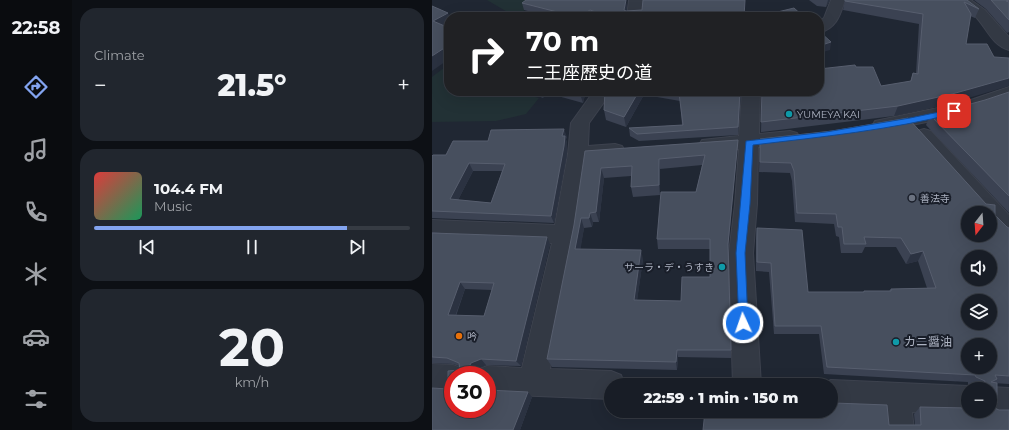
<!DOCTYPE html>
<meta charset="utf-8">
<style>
:root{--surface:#181d26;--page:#21262e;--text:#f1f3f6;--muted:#9fa2a7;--line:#363b43;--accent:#83a4f0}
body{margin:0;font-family:Montserrat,"Noto Sans JP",sans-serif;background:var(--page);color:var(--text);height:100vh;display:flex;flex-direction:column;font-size:15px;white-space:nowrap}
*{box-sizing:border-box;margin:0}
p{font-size:13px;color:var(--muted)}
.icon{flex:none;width:22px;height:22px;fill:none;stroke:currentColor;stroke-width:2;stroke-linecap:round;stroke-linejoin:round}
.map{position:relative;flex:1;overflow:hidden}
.panel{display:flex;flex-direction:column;gap:8px;padding:8px;background:#0d1015;width:360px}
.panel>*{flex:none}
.hud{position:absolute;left:12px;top:12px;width:380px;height:84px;border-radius:16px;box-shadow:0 4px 16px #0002,0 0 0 1px var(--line);background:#202124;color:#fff;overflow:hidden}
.needle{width:26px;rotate:197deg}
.tools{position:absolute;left:529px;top:206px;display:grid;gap:8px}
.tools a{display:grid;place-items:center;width:36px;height:36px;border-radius:50%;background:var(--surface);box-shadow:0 4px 16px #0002,0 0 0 1px var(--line);font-size:20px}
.speed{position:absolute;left:12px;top:366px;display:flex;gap:8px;font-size:20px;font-weight:700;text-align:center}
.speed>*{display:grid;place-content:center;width:52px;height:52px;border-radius:50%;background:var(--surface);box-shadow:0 4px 16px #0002,0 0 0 1px var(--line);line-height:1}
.speed .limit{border:6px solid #d22;background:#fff;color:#111}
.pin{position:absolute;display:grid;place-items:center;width:34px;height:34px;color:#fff;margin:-17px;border-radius:8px;box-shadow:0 2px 6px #0006}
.me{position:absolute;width:44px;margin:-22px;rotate:357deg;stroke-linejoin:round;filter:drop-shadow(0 0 3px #0008)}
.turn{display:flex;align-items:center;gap:14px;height:84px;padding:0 16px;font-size:18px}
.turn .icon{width:52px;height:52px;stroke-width:2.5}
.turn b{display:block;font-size:28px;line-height:34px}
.big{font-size:30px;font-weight:800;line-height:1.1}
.panel .tile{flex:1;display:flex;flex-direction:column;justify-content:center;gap:6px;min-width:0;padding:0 14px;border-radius:16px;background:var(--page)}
.panel .dial{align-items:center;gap:0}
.dial b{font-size:52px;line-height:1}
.song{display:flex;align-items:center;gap:12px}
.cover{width:48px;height:48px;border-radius:6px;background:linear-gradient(135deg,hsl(0 70% 55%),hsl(150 70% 35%))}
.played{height:4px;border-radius:2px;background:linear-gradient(90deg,var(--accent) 80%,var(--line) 80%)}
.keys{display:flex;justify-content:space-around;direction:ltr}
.heat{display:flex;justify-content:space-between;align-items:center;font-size:22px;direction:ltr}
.trip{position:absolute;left:172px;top:378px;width:234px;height:40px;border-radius:20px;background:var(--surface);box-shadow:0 4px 16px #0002,0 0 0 1px var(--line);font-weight:800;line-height:40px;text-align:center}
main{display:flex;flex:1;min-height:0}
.tab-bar{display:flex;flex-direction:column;width:72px;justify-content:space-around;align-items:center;background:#0a0c0f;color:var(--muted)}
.tab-bar .icon{width:28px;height:28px}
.tab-bar .active{color:var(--accent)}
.tab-bar b{font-size:18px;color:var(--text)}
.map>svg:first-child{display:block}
</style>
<main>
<nav class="tab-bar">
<b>22:58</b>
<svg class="icon active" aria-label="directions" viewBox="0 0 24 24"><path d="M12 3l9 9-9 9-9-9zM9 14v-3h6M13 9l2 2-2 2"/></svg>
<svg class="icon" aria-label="music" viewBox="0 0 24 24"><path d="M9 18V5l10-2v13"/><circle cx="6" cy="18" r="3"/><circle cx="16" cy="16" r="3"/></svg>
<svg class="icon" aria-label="phone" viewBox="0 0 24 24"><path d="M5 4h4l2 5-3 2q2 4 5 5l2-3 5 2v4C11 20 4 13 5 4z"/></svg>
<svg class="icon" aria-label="climate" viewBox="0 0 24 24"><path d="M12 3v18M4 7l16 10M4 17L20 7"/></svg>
<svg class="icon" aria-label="car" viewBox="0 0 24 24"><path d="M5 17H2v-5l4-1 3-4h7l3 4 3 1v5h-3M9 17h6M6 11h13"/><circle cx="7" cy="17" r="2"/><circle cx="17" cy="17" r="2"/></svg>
<svg class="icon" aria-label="filters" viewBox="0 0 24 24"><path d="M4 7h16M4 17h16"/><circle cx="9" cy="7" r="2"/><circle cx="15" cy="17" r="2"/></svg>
</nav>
<section class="panel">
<div class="tile"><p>Climate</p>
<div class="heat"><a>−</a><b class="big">21.5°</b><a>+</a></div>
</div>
<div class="tile">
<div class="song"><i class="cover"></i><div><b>104.4 FM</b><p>Music</p></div></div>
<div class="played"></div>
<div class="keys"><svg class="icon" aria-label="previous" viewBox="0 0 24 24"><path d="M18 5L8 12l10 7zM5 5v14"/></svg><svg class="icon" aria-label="pause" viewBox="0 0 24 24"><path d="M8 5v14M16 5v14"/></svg><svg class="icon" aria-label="next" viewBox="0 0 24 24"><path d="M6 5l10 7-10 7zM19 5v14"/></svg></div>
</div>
<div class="tile dial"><b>20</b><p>km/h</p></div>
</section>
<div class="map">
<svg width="577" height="430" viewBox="0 0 577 430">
<rect width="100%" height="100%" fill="#202733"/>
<g fill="#223135">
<polygon points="55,0 97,0 89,17 76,17 77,13"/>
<polygon points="17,64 17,91 79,91 107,98 94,114 64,121 0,122 0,77"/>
</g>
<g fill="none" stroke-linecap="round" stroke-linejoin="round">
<g stroke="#3d424e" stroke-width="2">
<g id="minor">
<polygon points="197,0 211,0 209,17 195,17"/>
<path d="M399 0H413C408 15 405 28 387 33V21L392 18Z"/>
<path d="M522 0H539L553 10 577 37V50C559 45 554 26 542 15 535 10 527 7 522 0Z"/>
<polygon points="577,87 577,98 534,114 450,131 443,129 441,125 443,121 530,103"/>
<polygon points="162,91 180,91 157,123 156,146 183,144 190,146 193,151 190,156 155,160 144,234 118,369 179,371 189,375 193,385 179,385 179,399 55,394 55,375 43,375 45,370 55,366 90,368 120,243 0,238 0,220 123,225 136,154 139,123"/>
<polygon points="310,91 328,91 327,134 358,131 365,133 368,138 365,143 326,147 325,204 321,253 329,385 301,385 297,253 303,204 307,149 277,152 270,150 267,145 270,140 307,136"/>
<polygon points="492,129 499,131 577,215 577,239 569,236 558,224 558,213 549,213 485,141 482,136 485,131"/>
<polygon points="0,364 21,365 31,369 33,375 21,375 21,393 0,392"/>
<polygon points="399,380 536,386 544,389 536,389 536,411 544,411 536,414 480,412 482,430 452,430 451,410 399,408 399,385 389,385"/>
<polygon points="558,387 577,388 577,416 558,415 548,411 558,411 558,389 552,389"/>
</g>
</g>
<use href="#minor" fill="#333944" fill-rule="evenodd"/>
</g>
<g fill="#3b4252" fill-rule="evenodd">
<polygon points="377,0 398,0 394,7 385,6"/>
<polygon points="413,0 535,0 547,9 543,18 538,16 516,104 462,116 329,132 330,91 387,91 424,67 449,86 478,82 481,73 484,73 487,24 411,10"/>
<polygon points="542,0 577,0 577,32 575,33 554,9"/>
<polygon points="90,3 195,6 194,11 312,17 119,17 92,10"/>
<polygon points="94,91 154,91 151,103 115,93 111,98"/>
<polygon points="173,91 214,91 194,127 174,120 172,110"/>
<polygon points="224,91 309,91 306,135 207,141 198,136 197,128 250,125 248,101 225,97"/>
<polygon points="577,92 577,213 494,125 498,115 553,100"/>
<path d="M135 137 134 139 135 144V154L122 223 0 218V156L14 155 56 141ZM41 171H70L59 203 26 200Z"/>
<polygon points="328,139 563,215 575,227 577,228 577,384 561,383 565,403 560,407 577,430 271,430 402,403 457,425 483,425 482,414 488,407 558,411 558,389 539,389 542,387 536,385 536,382 392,374 387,334 342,334 337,272 324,271 324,238 325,228 376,292 431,292 432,291 457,291 459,289 495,288 486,261 474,264 464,247 433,247 430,253 409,253 407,237 404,236 402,224 363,222 360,181 358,173 327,172"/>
<path d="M306 140 305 151 296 249 299 350V358L246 357 245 370 120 367 115 359 142 225 153 151ZM270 165 264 192 225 239 226 249H278V277L249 301 205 300 211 259 148 249 152 228 160 227 161 222H167L172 178 199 176V187L201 197 228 195V169Z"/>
<path d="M0 232 118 244 89 366 54 365 44 369 21 409 100 397 88 430H0L16 389 28 370 27 366 21 364 0 363ZM33 289 60 290 52 316H24Z"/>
</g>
<g fill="#2b3241">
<polygon points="194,0 195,6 194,17 192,10"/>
<polygon points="396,0 398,0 394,7"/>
<polygon points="158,10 160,17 147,17"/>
<polygon points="16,13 18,17 17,17 17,26 15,27 16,31 17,31 17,40 1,21"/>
<polygon points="399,42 398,50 387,53 387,46"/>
<polygon points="17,45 17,59 0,71 0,56"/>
<polygon points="577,78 577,86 516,104 462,116 466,106"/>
<polygon points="108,91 115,91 115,93 111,98"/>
<polygon points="147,91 154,91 151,103"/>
<polygon points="207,91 214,91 194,127 192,117"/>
<polygon points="132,129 135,137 134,139 135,144 135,154 122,223 119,216 130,136"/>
<polygon points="306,140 305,151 296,253 296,244"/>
<polygon points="227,159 228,169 228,195 227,185"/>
<polygon points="37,163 41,171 23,206 18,199"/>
<polygon points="169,168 172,178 167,222 164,212"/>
<polygon points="158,213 161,222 160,227 157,218"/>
<polygon points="149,218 152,228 147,259 143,249"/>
<polygon points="115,237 118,244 89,366 84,361"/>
<polygon points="209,250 211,259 204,308 202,300"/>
<polygon points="491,251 486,261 474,264 479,254"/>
<polygon points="28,282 33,289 21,322 16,315"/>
<polygon points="245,350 246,357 245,370 244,362"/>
<polygon points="49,359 54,365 44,369 42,374 36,369 39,363"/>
<polygon points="48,371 52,375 48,375"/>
<polygon points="96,392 100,397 88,430 81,430"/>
</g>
<g fill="#474f5e" stroke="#575e6e" fill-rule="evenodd">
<polygon points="94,0 194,0 192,10 194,11 210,10 211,0 313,0 312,17 177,17 158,10 147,17 145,17 90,3"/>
<polygon points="413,0 535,0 547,9 532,2 539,14 534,44 555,44 562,57 577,58 577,78 520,94 466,106 329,122 330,91 387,91 387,69 423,65 424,67 441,67 449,86 479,81 481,73 486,74 491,14 413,1"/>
<polygon points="559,0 577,0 574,1 577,2 577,20"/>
<polygon points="0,6 16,13 1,21 15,27 12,28 17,30 13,33 17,34 17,45 0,56"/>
<polygon points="362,8 372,17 325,17"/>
<polygon points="387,31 399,42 387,46"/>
<polygon points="173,91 207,91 192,117 172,110"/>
<polygon points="232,91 308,91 306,127 205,134 197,128 251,125 247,93"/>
<polygon points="577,92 577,196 498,115 553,100"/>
<path d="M476 118 554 204 563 205V215L575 227 577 228V376L563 375 565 379 559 382 565 383V403H558V389H547L545 383H552L553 381 544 377 543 375 395 367 389 326H343L339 263 325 262V228L370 230 376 292H432V291H459V289L504 288 491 251 479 254 469 238 432 237 434 244H412L410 227H406L404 214 365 213 362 171 359 163 328 162V139L400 131ZM536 213H558V235H536ZM536 257H558V279H536ZM536 301H558V323H536ZM536 345H558V367H536Z"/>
<path d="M132 129 130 136H133L132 146 119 216 0 211V156L1 155H14L21 141H56L59 130ZM37 163 73 164 59 203 18 199Z"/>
<path d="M306 140 296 244 299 350H245L244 362 115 359 142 225 153 151ZM273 155 264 192H229L225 239H278V277H250L249 301 202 300 209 250 143 249 149 218H157L158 213 164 212 169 168 200 166 199 187 227 185V159Z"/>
<path d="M0 233 115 237 84 361 49 359 39 363 36 369 37 371H48V375H21V409H55V390L96 392 81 430H0V388L16 389V371L28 370 27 363 15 358 0 357ZM28 282 62 283 52 316 16 315Z"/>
<polygon points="399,400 401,400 402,403 455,405 457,425 489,425 488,407 536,408 536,411 558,411 558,406 567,410 577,410 577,430 271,430 273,411 399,411"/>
</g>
<path fill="#1a73e8" stroke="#114b97" d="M522 109 526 111 525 113C458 130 389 137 321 145L318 204 313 253 316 323 315 326 311 328 307 326 304 253 314 141 394 132 478 118Z"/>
<g fill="#0f9aa8" stroke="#191e29" stroke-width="1.5">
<circle cx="357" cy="114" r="4"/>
<circle cx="290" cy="267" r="4"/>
<circle cx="464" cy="342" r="4"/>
</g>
<circle fill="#6b7280" stroke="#191e29" stroke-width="1.5" cx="480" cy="198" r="4"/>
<circle fill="#e8710a" stroke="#191e29" stroke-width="1.5" cx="27" cy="336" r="4"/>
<g text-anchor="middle" stroke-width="4" stroke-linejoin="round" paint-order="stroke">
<g font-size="10" fill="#adb3c2" stroke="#191e29" text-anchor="start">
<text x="365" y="118">YUMEYA KAI</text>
<text x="488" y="202">善法寺</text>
<text x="282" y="271" text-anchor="end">サーラ・デ・うすき</text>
<text x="35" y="340">吟</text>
</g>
<g font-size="12" fill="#adb3c2" stroke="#191e29" text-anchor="start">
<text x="472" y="346">カニ醤油</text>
</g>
</g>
</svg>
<div class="tools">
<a><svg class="needle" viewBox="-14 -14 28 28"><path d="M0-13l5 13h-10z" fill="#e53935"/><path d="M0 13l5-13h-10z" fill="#9fa2a7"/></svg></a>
<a><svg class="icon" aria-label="sound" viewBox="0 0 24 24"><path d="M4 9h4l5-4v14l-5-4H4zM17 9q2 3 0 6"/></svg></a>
<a><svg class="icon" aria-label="layers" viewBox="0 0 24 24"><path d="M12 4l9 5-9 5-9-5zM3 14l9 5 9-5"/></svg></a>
<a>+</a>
<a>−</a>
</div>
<div class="speed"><div class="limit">30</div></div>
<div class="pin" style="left:522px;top:111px;background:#d93025"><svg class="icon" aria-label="arrive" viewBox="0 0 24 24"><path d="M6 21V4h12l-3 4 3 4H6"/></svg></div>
<svg class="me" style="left:311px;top:323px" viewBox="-20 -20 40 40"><circle r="17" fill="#1a73e8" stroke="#fff" stroke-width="3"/><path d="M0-11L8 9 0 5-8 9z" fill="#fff"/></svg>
<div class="trip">22:59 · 1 min · 150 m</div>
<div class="hud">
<div class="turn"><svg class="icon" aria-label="right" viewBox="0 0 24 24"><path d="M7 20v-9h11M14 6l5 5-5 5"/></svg><div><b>70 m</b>二王座歴史の道</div></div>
</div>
</div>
</main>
